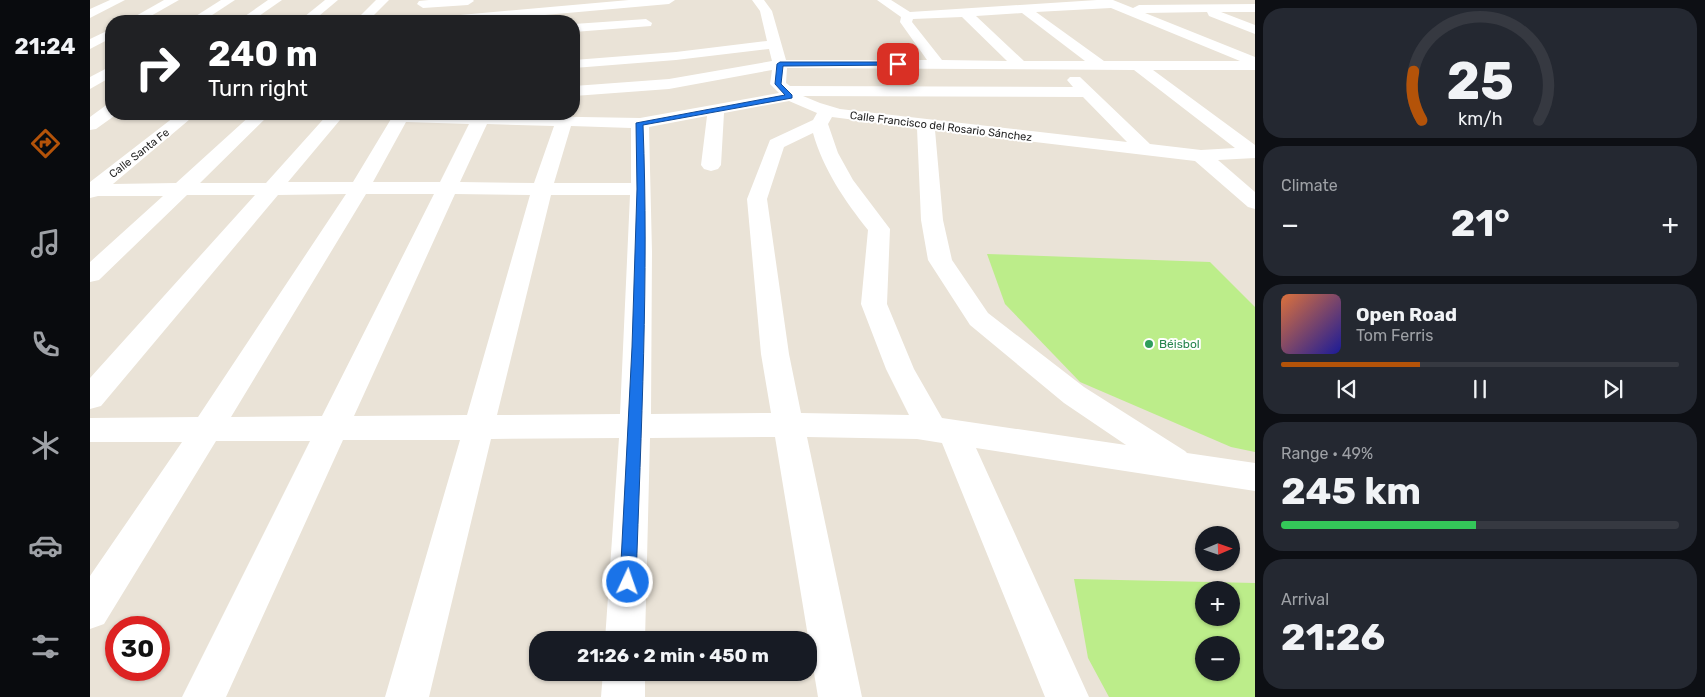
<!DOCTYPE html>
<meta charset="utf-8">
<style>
:root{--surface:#171b24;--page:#242831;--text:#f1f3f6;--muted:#9ea1a6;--line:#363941;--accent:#b45309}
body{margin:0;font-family:Rubik,sans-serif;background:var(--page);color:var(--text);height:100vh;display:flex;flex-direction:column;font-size:19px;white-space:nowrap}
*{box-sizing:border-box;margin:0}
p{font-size:16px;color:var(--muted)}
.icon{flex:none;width:28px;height:28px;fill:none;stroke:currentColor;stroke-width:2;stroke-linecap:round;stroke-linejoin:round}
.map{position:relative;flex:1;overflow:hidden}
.drawer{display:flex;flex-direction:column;gap:8px;padding:8px;background:#0d0f14;width:450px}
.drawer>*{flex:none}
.banner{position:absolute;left:15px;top:15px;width:475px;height:105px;border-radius:20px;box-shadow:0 1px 4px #0004;background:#202124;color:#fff;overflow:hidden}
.needle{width:32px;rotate:88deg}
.controls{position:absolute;left:1105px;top:526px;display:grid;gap:10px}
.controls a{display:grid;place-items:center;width:45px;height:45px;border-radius:50%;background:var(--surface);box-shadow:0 1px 4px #0004;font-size:25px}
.speed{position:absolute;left:15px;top:616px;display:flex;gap:10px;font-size:25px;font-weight:700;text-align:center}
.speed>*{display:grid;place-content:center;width:65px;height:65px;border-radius:50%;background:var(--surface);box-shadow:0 1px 4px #0004;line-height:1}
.speed .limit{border:8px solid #d22;background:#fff;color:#111}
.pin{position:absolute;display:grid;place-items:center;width:42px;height:42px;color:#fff;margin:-21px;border-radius:10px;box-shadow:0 2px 8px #0006}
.me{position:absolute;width:55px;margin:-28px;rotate:3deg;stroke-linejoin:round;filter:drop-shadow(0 0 4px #0008)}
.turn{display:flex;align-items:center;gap:18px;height:105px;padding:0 20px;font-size:22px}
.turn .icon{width:65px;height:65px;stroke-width:2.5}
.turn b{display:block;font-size:35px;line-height:42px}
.big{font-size:38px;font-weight:700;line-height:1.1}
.drawer .card{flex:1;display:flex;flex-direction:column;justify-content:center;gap:8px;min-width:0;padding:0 18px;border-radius:20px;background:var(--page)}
.drawer .dial{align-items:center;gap:0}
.dial svg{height:130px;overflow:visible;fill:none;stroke:var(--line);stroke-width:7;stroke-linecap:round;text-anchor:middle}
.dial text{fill:var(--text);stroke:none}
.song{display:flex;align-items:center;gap:15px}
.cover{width:60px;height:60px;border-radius:8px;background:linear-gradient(135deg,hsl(20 70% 55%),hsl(240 70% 35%))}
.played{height:5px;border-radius:2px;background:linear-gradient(90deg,var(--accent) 35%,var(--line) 35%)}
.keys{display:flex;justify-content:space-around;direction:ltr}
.heat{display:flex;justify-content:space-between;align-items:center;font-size:28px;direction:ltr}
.charge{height:8px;border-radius:4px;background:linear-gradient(90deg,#34c759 49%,var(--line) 0)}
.trip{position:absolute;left:439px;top:631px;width:288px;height:50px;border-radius:20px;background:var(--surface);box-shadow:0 1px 4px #0004;font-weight:700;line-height:50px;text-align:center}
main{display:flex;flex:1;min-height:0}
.tabs{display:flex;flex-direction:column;width:90px;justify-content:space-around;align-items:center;background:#090b0e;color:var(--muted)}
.tabs .icon{width:35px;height:35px}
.tabs .selected{color:var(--accent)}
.tabs b{font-size:22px;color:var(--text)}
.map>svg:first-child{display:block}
</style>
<main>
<nav class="tabs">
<b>21:24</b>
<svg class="icon selected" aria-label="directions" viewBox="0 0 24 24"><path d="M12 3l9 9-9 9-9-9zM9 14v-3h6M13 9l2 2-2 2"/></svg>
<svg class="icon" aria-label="music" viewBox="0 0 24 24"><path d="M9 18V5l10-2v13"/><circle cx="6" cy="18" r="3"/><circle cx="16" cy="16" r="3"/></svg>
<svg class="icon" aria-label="phone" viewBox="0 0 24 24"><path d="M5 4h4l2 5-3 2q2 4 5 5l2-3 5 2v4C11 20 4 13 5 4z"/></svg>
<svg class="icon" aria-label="climate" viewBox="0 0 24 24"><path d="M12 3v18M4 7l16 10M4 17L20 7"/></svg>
<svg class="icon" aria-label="car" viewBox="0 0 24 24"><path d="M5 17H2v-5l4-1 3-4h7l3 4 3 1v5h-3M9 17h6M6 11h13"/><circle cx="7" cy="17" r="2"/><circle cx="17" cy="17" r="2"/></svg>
<svg class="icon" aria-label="filters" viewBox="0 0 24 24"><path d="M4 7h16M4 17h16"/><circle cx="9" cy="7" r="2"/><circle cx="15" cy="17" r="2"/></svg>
</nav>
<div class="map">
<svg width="1165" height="697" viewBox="0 0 1165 697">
<rect width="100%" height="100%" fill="#eae3d7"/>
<g fill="#bced8a" fill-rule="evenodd">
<polygon points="897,254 1120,262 1165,307 1165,452 1141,447 990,382 915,304"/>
<path d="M984 579 1165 583V697H1019L998 658ZM1114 590H1141V618H1114ZM1114 645H1141V672H1114Z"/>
</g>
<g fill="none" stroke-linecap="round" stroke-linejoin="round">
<g fill="#fff" fill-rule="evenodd">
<polygon points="20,0 35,0 0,18 0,9"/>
<polygon points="74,0 89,0 52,21 37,21"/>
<polygon points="131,0 145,0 113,21 98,21"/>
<polygon points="178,0 192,0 162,21 148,21"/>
<polygon points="235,0 248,0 223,21 209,21"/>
<polygon points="286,0 299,0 278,21 265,21"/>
<polygon points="339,0 383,0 384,1 378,5 333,8 327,4 329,1"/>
<polygon points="539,0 585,0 579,4 387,21 342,21 348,17"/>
<path d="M662 0H674L682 11 696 60H837L810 22 811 17 787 0H801L820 12 1007 0H1023L1043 8 1049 5 1165 4V12H1131L1165 25V34L1119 16 1117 12 1055 13 1165 57V70H1063L1165 145V158L1128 160 1165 192V209L1158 207 1105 161 845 130 853 220 862 260 898 313 994 387 1095 451 1097 453 1165 463V491L886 448 999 697H955L852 443 827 439 717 437 772 697H728L685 437 560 438 555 640H515L529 438 401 439 339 697H295L370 440H253L136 697H92L220 441H126L14 624 0 629V576L92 442H0V418L108 417 256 194 188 195 11 406 0 409V378L165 195H97L9 280 0 282V262L73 196H8L0 198V182L88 114H106L23 184 86 183 162 114H180L110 183H176L238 114H255L198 182H263L304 114 550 118 689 93 680 84 682 70 579 89 484 96V86L579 79 682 61 679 49 586 60 484 68V60L586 52 677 41 670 11ZM1021 8 1150 61H1014L946 12ZM932 13 995 61H934L886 16ZM872 17 917 61 852 60 822 22 823 19ZM697 68 1044 70 1145 148 1111 150 1060 144 990 77H980L977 80 983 87 700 86 696 83ZM713 96 993 97 1037 142 750 109 730 103ZM699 101 727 113 723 120 680 140 657 199 671 354 681 413 561 414 562 252 559 127 617 116 611 165 614 169 621 171 628 169 631 165 634 113ZM742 117 827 128 831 220 838 260 880 325 974 403 1036 445 852 418 824 369 797 304 800 229 763 180 748 153 738 124ZM316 122 379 124 350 182H283ZM397 124 464 126 444 183 370 182ZM481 126 541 128V183H464ZM723 133C733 169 755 201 778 230L771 304 796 369 819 415 711 413 699 354 677 199 694 147ZM276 194H344L232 416 141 417ZM365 194 440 195 377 415 264 416ZM461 195H540L530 414 407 415Z"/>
<polygon points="556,19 562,23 561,26 484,32 484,24"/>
<polygon points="21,29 21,38 0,49 0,39"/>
<polygon points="21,66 21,77 0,89 0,77"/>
<polygon points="21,105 21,114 27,114 6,129 0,130 0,117 15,106"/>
<polygon points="513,672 555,672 555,697 511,697"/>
</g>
</g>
<path fill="#1a73e8" stroke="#114b97" d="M808 62 810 65 693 66 691 84 702 95V98L553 125C559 277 551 429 546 582L544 587 538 589 532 587 530 582 542 347 547 189 546 123 695 95 685 84 687 64 690 62Z"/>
<circle fill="#2e9e5b" stroke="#fff" stroke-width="2" cx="1059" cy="344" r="5"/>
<g text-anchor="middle" stroke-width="4" stroke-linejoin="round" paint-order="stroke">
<g font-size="11" fill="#272727" stroke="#fff">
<text transform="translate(851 126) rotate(7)" y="4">Calle Francisco del Rosario Sánchez</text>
<text transform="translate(49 153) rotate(-38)" y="4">Calle Santa Fe</text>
</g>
<g font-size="12" fill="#27864d" stroke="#fff" text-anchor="start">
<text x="1069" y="348">Béisbol</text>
</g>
</g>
</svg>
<div class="controls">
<a><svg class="needle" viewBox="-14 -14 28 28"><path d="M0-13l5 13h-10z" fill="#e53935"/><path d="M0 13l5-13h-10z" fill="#9ea1a6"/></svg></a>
<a>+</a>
<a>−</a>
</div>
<div class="speed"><div class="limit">30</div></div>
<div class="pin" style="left:808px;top:64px;background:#d93025"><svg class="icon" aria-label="arrive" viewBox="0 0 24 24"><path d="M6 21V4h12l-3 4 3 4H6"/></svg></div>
<svg class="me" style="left:538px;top:582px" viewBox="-20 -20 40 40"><circle r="17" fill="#1a73e8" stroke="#fff" stroke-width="3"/><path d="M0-11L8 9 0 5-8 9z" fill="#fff"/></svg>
<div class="trip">21:26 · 2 min · 450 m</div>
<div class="banner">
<div class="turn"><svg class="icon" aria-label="right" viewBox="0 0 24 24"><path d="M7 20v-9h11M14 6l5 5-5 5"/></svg><div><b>240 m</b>Turn right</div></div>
</div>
</div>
<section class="drawer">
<div class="card dial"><svg viewBox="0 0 100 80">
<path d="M14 69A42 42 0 1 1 86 69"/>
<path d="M14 69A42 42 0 0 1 9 39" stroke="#b45309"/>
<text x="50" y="56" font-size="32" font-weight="700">25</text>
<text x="50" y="72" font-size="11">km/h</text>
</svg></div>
<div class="card"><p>Climate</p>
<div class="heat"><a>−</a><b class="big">21°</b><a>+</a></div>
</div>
<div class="card">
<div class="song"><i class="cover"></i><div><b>Open Road</b><p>Tom Ferris</p></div></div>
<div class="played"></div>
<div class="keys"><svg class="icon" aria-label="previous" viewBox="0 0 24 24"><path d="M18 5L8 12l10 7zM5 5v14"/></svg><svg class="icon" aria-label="pause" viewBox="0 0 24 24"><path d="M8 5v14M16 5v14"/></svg><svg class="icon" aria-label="next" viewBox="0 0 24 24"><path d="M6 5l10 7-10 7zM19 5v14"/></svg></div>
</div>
<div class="card"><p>Range · 49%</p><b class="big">245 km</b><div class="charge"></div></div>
<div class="card"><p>Arrival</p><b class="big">21:26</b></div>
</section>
</main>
